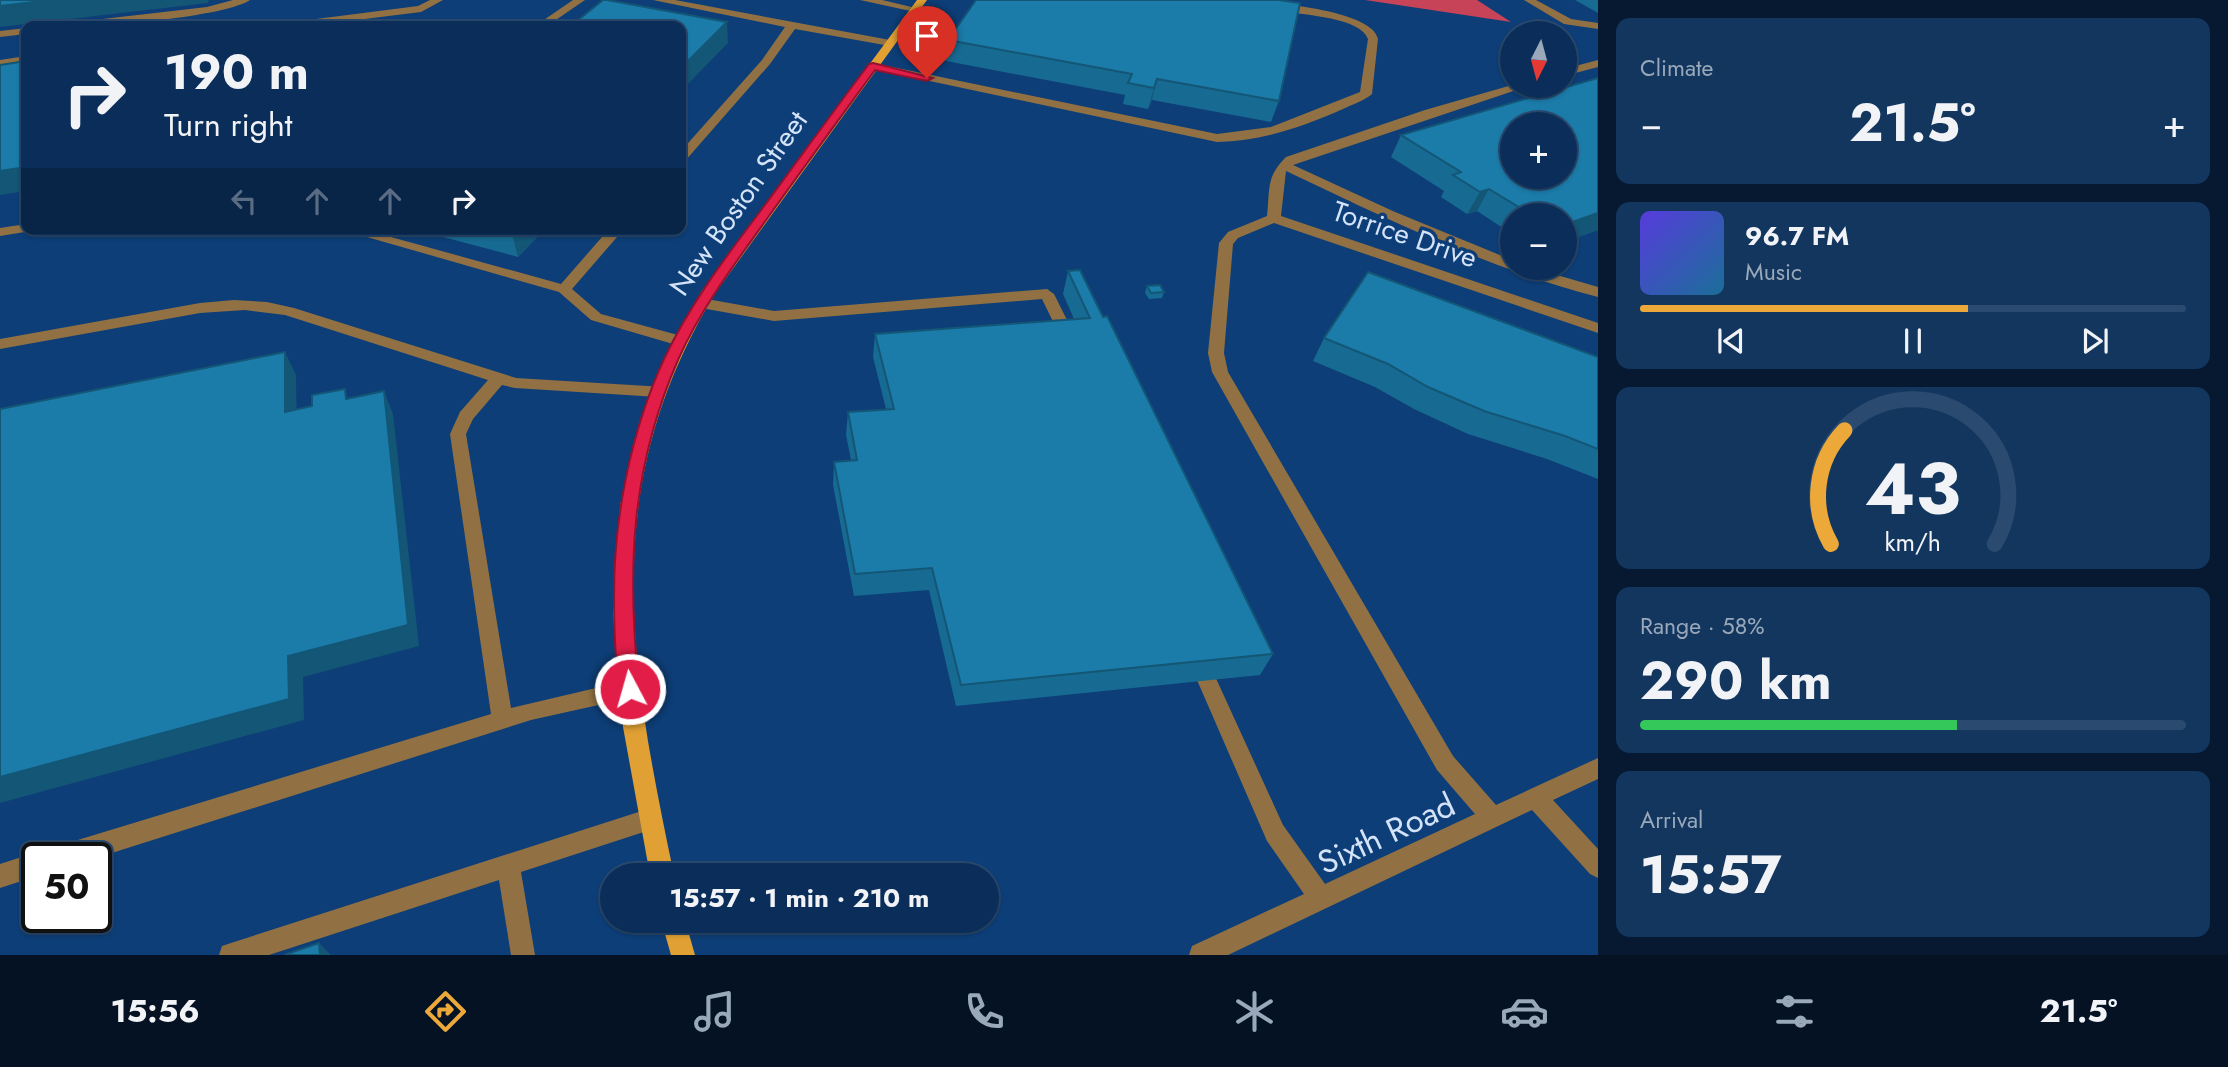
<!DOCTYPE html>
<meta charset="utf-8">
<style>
:root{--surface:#0a2e59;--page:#13365f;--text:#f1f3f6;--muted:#99a8ba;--line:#2a4a6f;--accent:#eca93a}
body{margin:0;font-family:Jost,sans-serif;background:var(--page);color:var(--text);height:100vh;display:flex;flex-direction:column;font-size:26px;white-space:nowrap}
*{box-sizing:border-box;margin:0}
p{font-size:23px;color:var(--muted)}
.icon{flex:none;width:38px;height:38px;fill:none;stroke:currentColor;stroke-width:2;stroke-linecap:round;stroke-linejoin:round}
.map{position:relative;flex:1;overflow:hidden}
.drawer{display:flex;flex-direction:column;gap:18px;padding:18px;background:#061931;width:630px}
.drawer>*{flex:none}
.top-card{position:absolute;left:21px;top:21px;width:665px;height:214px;border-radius:14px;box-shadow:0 2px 5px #0004,0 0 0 2px var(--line);background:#0a2e59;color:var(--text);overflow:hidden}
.needle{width:46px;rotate:186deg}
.controls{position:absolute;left:1500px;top:21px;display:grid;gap:14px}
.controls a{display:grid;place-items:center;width:77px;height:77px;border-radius:50%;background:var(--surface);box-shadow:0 2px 5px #0004,0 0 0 2px var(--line);font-size:35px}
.speed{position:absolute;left:21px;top:842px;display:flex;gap:14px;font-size:35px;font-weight:700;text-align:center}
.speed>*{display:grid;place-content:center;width:91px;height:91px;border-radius:50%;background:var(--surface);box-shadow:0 2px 5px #0004,0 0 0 2px var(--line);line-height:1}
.speed .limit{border:4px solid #111;border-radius:10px;background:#fff;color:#111}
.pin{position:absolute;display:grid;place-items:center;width:60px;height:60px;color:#fff;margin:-72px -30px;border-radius:50% 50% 50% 0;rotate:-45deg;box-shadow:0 0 7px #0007}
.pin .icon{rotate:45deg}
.me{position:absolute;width:77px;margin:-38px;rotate:354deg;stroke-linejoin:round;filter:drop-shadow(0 0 5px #0008)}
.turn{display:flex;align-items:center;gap:24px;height:147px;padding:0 28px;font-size:32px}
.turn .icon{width:91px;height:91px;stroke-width:2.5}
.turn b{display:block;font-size:49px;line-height:60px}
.lanes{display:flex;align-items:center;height:66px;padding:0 28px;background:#0003;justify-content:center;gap:35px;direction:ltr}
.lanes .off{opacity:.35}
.big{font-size:52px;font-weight:700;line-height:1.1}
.drawer .card{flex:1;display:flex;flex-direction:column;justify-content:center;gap:10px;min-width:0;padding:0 24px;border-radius:14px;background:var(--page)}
.drawer .dial{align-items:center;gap:0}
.dial svg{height:182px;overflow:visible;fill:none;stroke:var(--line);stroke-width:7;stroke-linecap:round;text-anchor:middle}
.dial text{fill:var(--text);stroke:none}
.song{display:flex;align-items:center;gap:21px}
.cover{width:84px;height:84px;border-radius:10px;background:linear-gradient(135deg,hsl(250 70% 55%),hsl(200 70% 35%))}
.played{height:7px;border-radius:4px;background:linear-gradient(90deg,var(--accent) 60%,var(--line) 60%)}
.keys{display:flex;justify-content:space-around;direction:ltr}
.heat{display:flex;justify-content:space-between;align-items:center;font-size:38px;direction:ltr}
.charge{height:10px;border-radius:5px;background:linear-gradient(90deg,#34c759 58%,var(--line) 0)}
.trip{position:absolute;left:600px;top:863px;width:399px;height:70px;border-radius:35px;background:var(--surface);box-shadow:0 2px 5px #0004,0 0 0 2px var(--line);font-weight:700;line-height:70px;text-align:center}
.tabs{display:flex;height:112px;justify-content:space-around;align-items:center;background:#041224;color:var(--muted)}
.tabs .icon{width:49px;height:49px}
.tabs .active{color:var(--accent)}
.tabs b{font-size:32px;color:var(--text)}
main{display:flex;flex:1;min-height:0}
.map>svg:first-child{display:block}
</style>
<main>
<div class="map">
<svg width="1598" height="955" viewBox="0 0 1598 955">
<rect width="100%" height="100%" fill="#0d3e77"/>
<polygon fill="#c74458" points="1365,0 1477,0 1511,22"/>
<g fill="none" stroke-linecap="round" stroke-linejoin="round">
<g fill="#917143" fill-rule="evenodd">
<path d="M233 0H250C225 17 96 28 63 26L68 23 207 7Z"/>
<polygon points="430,0 443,0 421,12 308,26 280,26 285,23 418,6"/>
<polygon points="573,0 585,0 547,26 535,26"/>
<polygon points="653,0 675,0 890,40 895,43 890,46 795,29 770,64 685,161 681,162 681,151 762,60 785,27"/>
<polygon points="860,0 882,0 920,9 915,12"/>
<path d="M1226 0C1254 0 1372 8 1378 39L1372 94C1364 101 1353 104 1343 109 1302 127 1262 141 1217 142L873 69 867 66 873 63 1217 134 1271 127 1360 92 1368 39C1357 8 1250 16 1226 0Z"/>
<polygon points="1524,0 1536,0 1571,19 1598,23 1598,29 1564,24"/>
<polygon points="26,28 26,34 0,37 0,31"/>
<polygon points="26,56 26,62 0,66 0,60"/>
<polygon points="1598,60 1598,67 1564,76 1564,69"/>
<path d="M1512 85 1528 86 1293 165 1395 212 1512 260V268H1533L1598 287V297C1490 269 1387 219 1286 171L1281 216 1598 323V333L1274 223 1238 238 1233 244 1224 353 1228 372 1453 756 1496 805 1598 758V779L1553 800 1598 849V878L1590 874 1532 810 1228 955H1189L1192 946 1304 894 1267 841 1197 680 1200 674 1207 671 1214 674 1283 825 1325 884 1475 814 1437 770 1212 372 1208 353 1219 243 1228 232 1267 216C1270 188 1266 177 1286 157L1425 110Z"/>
<polygon points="26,224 26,229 31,231 0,236 0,228"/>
<polygon points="339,229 362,229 561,284 609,229 624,229 572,289 601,314 685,337 688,341 680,346 591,320 559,292"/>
<polygon points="1047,289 1054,294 1075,336 1072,340 1062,340 1042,299 774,321 701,308 694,303 701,298 774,311"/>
<polygon points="234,300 267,302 294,308 516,378 664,387 666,391 658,397 515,388 502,385 473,419 466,434 511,708 630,680 637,683 640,689 637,695 630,698 531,720 96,858 47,858 50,850 58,846 491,714 450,434 460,412 488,380 285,315 245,310 200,313 0,349 0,339 200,303"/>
<polygon points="651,808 659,811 662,819 659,827 521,872 535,955 511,955 499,880 269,955 219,955 222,946 231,943"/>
<polygon points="37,852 46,858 37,858 37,876 0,888 0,864"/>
</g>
<g fill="#e1a034" fill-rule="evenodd">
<path d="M917 0H927L716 292C596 488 630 664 674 875H650L623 727 613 614 620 506 635 438 658 371 701 292Z"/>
<polygon points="661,920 685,920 695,955 671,955"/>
</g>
</g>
<g fill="#176a91">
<polygon points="1575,0 1598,0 1598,13"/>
<polygon points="948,40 1279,101 1271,122 1152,100 1148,109 1123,104 1125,95 946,61"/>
<polygon points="1598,78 1598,230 1564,242 1564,215 1512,215 1512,234 1477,211 1467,214 1441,197 1444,191 1391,157 1401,135"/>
<polygon points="413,229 545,229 518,257"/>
<polygon points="1068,271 1103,317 1273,654 1260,675 956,706 929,590 854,596 833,485 834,462 851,460 846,435 848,412 886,409 873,357 875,334 1074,319 1063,294"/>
<polygon points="1147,286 1164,292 1162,298 1149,299 1145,293"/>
<polygon points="1324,338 1598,357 1598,479 1547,459 1468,434 1414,409 1375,387 1313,361"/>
</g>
<g fill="#135676">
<polygon points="51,0 209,0 208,3 0,27 0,6"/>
<polygon points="727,22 728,43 681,91 681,68"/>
<polygon points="1157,79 1152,100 1148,109 1154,88"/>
<polygon points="26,167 26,191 0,195 0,171"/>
<polygon points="1489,189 1477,211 1467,214 1480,192"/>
<polygon points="1598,213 1598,230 1564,242 1564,225"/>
<polygon points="517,229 545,229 518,257 512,234"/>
<polygon points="285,352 296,375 297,435 285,412"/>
<polygon points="384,391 393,414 419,646 303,677 304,720 0,803 0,777 288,656"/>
<polygon points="319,943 331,955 320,955"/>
</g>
<g fill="#1b7ba9" stroke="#135676" stroke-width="2" fill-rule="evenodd">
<polygon points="0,0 51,0 0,6"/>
<polygon points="603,0 607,0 727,22 681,68 681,26 571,26"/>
<polygon points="976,0 1279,0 1300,3 1279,101 1157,79 1154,88 1128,83 1132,74 948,40"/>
<polygon points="314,24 314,26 294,26"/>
<polygon points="26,61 26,167 0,171 0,65"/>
<path d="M1598 78V213L1564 225V215H1532L1489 189 1480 192 1453 175 1461 172 1401 135ZM1512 124H1564V177H1512Z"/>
<polygon points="492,229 517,229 512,234"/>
<polygon points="1080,270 1103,317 1107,316 1273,654 961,685 932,568 855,574 834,462 857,460 848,412 894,409 875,334 1090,318 1068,271"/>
<polygon points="1368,272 1598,357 1598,449 1565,436 1484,411 1428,387 1388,364 1324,338"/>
<polygon points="1160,285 1164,292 1151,293 1147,286"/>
<polygon points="285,352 285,412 312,406 312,395 345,389 346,399 384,391 408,625 288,656 289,699 0,777 0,409"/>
<polygon points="319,943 320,955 284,955"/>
</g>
<path fill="#e11d48" stroke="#92132f" stroke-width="2" d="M873 63 933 78 927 81 875 70C840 118 804 167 769 216 736 262 701 308 678 360 630 470 627 572 639 689L636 695 630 698 623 695C614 675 614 619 614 595 614 516 631 431 664 359 689 306 724 259 759 213 796 163 832 113 869 64Z"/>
<g text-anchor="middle" stroke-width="7" stroke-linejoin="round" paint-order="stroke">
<g font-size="28" fill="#d4e3f8" stroke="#0d3e77">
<text transform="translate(738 203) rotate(-55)" y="10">New Boston Street</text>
<text transform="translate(1405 234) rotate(19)" y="10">Torrice Drive</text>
</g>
<g font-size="33" fill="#d4e3f8" stroke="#0d3e77">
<text transform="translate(1386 833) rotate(-25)" y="12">Sixth Road</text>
</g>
</g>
</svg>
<div class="controls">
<a><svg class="needle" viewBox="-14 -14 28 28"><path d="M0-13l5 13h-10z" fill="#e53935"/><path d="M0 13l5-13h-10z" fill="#99a8ba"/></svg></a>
<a>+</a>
<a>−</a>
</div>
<div class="speed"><div class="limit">50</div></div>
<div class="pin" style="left:927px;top:78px;background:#d93025"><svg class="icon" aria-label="arrive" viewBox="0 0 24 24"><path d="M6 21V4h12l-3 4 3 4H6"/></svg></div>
<svg class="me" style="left:630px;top:689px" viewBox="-20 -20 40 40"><circle r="17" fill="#e11d48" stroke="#fff" stroke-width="3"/><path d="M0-11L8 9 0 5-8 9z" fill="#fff"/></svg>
<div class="trip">15:57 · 1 min · 210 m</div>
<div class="top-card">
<div class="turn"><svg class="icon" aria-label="right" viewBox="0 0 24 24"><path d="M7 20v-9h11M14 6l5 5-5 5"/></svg><div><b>190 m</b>Turn right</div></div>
<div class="lanes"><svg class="icon off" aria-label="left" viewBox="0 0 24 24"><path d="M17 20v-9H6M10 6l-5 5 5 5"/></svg><svg class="icon off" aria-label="ahead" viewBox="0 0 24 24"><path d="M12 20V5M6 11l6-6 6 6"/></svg><svg class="icon off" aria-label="ahead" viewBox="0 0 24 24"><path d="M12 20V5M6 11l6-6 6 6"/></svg><svg class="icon" aria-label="right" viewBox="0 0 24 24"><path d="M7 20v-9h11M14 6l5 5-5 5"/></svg></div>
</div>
</div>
<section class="drawer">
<div class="card"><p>Climate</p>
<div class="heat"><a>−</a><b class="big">21.5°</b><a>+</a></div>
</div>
<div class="card">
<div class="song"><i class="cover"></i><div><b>96.7 FM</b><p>Music</p></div></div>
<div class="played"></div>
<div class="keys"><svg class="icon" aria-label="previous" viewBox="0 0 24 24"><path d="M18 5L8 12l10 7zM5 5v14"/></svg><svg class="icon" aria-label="pause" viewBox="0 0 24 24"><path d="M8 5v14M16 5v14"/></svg><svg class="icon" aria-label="next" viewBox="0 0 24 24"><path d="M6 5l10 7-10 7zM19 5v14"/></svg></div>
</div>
<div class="card dial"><svg viewBox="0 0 100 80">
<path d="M14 69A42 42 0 1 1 86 69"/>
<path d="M14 69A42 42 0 0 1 20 19" stroke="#eca93a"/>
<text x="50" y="56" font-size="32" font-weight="700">43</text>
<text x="50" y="72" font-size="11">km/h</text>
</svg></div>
<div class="card"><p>Range · 58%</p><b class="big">290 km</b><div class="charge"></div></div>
<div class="card"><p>Arrival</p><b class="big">15:57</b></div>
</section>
</main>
<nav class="tabs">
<b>15:56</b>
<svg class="icon active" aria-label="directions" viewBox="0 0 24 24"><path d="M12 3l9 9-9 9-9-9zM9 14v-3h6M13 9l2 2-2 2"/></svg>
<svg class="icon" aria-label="music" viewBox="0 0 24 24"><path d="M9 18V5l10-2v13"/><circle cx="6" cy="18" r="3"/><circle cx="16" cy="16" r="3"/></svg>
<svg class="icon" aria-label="phone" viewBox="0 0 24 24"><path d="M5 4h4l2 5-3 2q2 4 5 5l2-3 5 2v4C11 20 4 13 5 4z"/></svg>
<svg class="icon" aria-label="climate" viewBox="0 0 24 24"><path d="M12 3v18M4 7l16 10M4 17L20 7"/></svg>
<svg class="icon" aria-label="car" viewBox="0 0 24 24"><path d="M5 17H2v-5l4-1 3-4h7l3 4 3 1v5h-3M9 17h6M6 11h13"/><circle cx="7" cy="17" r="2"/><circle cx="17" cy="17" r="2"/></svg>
<svg class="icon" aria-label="filters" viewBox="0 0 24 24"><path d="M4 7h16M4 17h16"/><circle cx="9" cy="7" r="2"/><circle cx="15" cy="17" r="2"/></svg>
<b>21.5°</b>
</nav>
